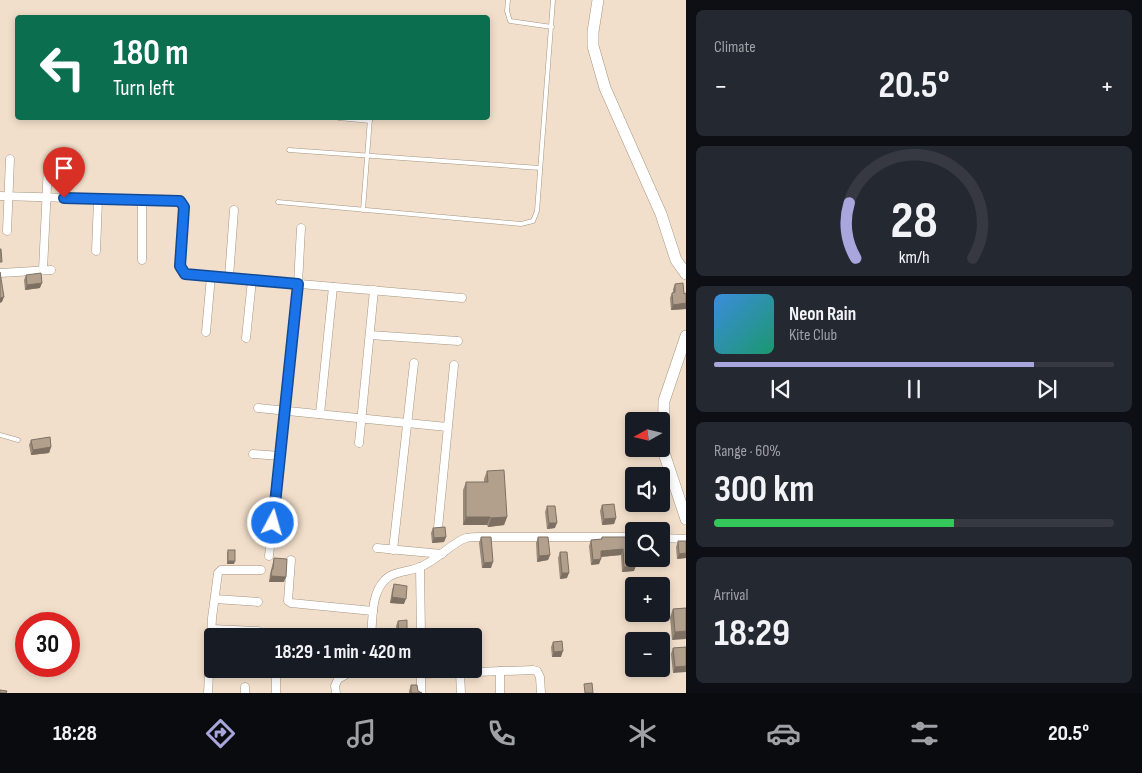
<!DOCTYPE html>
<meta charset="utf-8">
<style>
:root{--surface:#171b24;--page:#242831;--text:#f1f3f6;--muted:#9ea1a6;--line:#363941;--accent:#a8a6dd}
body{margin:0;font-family:"Sofia Sans Condensed",sans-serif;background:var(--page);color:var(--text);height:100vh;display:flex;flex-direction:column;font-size:19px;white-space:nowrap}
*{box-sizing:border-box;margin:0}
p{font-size:16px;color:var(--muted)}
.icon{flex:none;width:28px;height:28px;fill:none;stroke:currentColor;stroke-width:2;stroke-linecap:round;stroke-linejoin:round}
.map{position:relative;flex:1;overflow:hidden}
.details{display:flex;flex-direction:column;gap:10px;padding:10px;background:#0d0f14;width:456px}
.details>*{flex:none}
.hud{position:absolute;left:15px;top:15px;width:475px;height:105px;border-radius:5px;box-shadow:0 2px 8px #0003;background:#0b6e4f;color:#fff;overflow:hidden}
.needle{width:32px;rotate:262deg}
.controls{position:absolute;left:625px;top:412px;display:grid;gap:10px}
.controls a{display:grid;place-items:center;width:45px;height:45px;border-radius:5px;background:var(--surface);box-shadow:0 2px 8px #0003;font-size:25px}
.speed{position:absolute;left:15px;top:612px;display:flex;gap:10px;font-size:25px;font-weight:700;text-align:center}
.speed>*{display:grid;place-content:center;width:65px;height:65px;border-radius:50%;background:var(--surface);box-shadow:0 2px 8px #0003;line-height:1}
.speed .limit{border:8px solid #d22;background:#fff;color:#111}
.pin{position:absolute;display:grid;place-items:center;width:42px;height:42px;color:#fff;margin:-51px -21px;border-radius:50% 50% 50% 0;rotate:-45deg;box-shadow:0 0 5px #0007}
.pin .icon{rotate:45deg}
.me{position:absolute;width:55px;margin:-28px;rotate:6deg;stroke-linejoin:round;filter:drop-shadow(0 0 4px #0008)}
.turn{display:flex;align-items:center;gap:18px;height:105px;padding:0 15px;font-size:22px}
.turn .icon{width:65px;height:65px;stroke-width:2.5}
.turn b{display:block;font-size:35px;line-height:42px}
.big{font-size:38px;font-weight:700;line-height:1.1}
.details .tile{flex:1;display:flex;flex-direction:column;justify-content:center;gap:8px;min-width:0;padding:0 18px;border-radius:8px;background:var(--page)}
.details .dial{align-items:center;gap:0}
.dial svg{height:130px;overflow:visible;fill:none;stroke:var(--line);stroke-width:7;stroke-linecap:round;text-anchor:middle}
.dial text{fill:var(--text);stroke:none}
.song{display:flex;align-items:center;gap:15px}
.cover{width:60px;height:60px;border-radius:8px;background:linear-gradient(135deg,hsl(210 70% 55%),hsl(160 70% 35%))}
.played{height:5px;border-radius:2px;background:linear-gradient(90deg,var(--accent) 80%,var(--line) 80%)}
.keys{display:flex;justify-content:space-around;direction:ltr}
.heat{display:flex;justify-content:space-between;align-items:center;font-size:28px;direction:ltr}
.charge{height:8px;border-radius:4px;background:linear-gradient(90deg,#34c759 60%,var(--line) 0)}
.trip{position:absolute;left:204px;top:628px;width:278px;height:50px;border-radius:5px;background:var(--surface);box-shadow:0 2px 8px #0003;font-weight:700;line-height:50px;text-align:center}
.tab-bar{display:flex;height:80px;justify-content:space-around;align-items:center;background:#090b0e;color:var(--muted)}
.tab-bar .icon{width:35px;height:35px}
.tab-bar .active{color:var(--accent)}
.tab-bar b{font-size:22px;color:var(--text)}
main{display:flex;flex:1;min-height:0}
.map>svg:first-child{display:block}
</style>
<main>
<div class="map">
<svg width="686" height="693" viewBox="0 0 686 693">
<rect width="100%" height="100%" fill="#f2dfcb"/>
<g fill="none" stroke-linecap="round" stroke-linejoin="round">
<g stroke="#a69581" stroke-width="5">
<g id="lane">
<polyline points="508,0 507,11 510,21 552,27"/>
<polyline points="339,118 370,121"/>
<polyline points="289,150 540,168"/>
<polyline points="278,202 521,224 533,221 537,211 553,0"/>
<polyline points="363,210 370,118"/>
<polyline points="0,435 18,440"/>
</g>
</g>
<g stroke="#a69581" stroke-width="9">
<g id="street">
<polyline points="0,196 180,201 184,207 180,266 185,274 462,298"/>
<polyline points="7,231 10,159"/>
<polyline points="96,251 98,200"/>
<polyline points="142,260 142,201"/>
<polyline points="43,270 48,165 50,162 67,162"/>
<polyline points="0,273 51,270"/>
<polyline points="229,277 234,210"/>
<polyline points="206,332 211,276"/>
<polyline points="370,335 458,341"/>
<polyline points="246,338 252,280"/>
<polyline points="258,408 447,427"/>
<polyline points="320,414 333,287"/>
<polyline points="359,443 374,290"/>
<polyline points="253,454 280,456"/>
<polyline points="438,528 454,365"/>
<polyline points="661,538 686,539"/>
<polyline points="377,548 442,554"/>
<polyline points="393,550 414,363"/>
<polyline points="269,556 298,284 301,228"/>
<polyline points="291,560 288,601 291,603 373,611"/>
<polyline points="420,567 421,636"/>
<polyline points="215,599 258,602"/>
<polyline points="212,629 258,631"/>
<path d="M371 636C373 618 371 595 384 581 392 571 409 572 420 567 435 562 454 541 466 538 470 537 476 537 481 537H634"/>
<polyline points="421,669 421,693"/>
<polyline points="500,671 500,693"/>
<polyline points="460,673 461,693"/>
<polyline points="421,674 533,670 537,671 540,677 541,693"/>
<polyline points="208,693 212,618 218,573 221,570 261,570"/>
<polyline points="245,693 245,687"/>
<polyline points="276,693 276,675"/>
<polyline points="336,693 335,686 338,679 356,669"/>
</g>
</g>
<g stroke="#a69581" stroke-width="12">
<g id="secondary">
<polyline points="598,0 593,32 593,46 605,88 661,214 676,260 686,274"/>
<polyline points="686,336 664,401 663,450 686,519"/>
</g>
</g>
<use href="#lane" stroke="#fff" stroke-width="4"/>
<use href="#street" stroke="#fff" stroke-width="8"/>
<use href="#secondary" stroke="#fff" stroke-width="11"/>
</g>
<g fill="#998a79">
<polygon points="26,275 40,288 25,290 24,280"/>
<polygon points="675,284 684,294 686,293 686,309 671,310 670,298 672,293 673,293 673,289"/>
<polygon points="31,440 51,447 49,453 31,455 29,445"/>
<polygon points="487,471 507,517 504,525 488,527 487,525 463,525 463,490 466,482 484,482 484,479"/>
<polygon points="602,505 616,518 614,524 602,525 600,511"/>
<polygon points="547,506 555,528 547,529 545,512"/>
<polygon points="433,528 446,537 444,542 432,543 431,533"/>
<polygon points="481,537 491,568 482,568 479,543"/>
<polygon points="538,537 550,555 548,560 537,562 536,543"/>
<polygon points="602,537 633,537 634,559 647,559 646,563 635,564 634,571 622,572 621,555 601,557 599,564 591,565 589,546 591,540 601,539"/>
<polygon points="678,541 686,558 677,559 676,547"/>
<polygon points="228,550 234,564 227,564 227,553"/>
<polygon points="560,552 567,578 560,579 558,558"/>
<polygon points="274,558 284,582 269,582 270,574"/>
<polygon points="394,584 404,604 390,603 392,590"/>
<polygon points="686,608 672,640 670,617 673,609"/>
<polygon points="398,621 406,636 397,636 396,626"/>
<polygon points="553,642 561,657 552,657 551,647"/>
<polygon points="686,647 673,673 671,654 673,648"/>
<polygon points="411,685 418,691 422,693 409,693 409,691"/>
</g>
<g fill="#7d7063">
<polygon points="42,283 40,288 25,290 27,285"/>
<polygon points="4,297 2,302 0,303 0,298"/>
<polygon points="686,303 686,309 671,310 673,305"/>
<polygon points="51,447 49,453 31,455 33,450"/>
<polygon points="466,517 490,517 487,525 463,525"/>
<polygon points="507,517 504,525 488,527 491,518"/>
<polygon points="616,518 614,524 602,525 604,519"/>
<polygon points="549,523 557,523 555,528 547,529"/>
<polygon points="446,537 444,542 432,543 434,538"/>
<polygon points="623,549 621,555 599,557 601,551"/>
<polygon points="686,553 686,558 677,559 679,554"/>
<polygon points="550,555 548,560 537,562 539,556"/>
<polygon points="601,559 599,564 591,565 593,560"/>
<polygon points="635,559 647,559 646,563 633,564"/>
<polygon points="228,561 235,561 234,564 227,564"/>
<polygon points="493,562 491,568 482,568 484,563"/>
<polygon points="636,566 634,571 622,572 624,567"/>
<polygon points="562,573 569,573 567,578 560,579"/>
<polygon points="271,576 286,577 284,582 269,582"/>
<polygon points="392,597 406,599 404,604 390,603"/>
<polygon points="686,631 686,639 672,640 675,632"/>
<polygon points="407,633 406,636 398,636 399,634"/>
<polygon points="563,651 561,657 552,657 554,652"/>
<polygon points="686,666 686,672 673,673 675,667"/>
<polygon points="407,669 414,669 412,674 405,675"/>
</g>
<g fill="#b2a08d" stroke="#7d7063">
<polygon points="0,249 1,249 2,262 0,262"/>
<polygon points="0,272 4,297 0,298"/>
<polygon points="41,273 42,283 27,285 26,275"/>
<polygon points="683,283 684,294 686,293 686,303 673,305 672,293 675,292 675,284"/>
<polygon points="50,437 51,447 33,450 31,440"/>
<polygon points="504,470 507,517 491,518 490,517 466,517 466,482 488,482 487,471"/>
<polygon points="614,504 616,518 604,519 602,505"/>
<polygon points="547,506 555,506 557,523 549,523"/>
<polygon points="445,527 446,537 434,538 433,528"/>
<polygon points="481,537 491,537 493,562 484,563"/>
<polygon points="538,537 548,537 550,555 539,556"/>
<polygon points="602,537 633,537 634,559 635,559 636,566 624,567 623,549 601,551 601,559 593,560 591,540 602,539"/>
<polygon points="661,537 662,538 663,551 661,551"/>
<polygon points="678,541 686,541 686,553 679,554"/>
<rect x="228" y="550" width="7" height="11"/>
<polygon points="560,552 567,552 569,573 562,573"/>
<polygon points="274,558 287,559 286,577 271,576 272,569 273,569"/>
<polygon points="394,584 407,586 406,599 392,597"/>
<polygon points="686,608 686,631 675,632 673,609"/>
<polygon points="407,620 407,633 399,634 398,621"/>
<polygon points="562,641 563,651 554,652 553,642"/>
<polygon points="686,647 686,666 675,667 673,648"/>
<polygon points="592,683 593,693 585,693 584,684"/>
<polygon points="411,685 417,685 418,691 422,693 411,693"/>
<polygon points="0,690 7,691 6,693 0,693"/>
</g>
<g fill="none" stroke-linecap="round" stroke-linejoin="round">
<g stroke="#114b97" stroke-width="12">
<polyline id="route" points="64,198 180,201 184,207 180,266 185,274 298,284 273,523"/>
</g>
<use href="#route" stroke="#1a73e8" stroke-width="9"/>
</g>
</svg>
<div class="controls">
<a><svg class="needle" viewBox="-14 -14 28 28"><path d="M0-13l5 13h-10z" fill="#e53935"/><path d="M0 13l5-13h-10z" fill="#9ea1a6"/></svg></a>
<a><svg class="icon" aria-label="sound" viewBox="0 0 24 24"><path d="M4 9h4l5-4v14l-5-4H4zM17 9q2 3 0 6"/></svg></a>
<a><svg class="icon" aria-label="search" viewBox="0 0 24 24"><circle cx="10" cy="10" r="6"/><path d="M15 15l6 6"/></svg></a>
<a>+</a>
<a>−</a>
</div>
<div class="speed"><div class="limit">30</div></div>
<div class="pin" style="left:64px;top:198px;background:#d93025"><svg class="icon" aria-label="arrive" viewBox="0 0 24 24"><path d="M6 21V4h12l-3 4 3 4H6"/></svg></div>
<svg class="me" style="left:273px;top:523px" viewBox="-20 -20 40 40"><circle r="17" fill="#1a73e8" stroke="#fff" stroke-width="3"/><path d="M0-11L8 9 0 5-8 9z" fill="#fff"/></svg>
<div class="trip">18:29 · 1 min · 420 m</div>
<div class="hud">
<div class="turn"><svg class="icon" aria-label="left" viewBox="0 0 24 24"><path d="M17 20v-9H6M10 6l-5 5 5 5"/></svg><div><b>180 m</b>Turn left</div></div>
</div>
</div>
<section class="details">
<div class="tile"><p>Climate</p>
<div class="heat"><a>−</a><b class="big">20.5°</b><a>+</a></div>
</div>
<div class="tile dial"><svg viewBox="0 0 100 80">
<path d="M14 69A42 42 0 1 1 86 69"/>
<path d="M14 69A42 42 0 0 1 10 35" stroke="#a8a6dd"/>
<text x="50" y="56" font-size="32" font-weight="700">28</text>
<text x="50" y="72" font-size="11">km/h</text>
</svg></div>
<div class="tile">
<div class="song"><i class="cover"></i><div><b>Neon Rain</b><p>Kite Club</p></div></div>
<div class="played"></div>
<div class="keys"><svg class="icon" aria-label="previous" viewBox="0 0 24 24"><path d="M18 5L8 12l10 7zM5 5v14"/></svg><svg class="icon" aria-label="pause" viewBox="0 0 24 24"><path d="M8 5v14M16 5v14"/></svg><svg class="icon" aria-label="next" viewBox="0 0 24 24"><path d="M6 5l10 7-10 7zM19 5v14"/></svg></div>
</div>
<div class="tile"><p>Range · 60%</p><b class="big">300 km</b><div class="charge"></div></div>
<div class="tile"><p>Arrival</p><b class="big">18:29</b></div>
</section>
</main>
<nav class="tab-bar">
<b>18:28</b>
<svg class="icon active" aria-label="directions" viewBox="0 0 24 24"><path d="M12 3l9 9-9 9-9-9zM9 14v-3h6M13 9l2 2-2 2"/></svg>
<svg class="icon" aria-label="music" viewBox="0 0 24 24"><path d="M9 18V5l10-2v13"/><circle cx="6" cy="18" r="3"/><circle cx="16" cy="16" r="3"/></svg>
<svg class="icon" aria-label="phone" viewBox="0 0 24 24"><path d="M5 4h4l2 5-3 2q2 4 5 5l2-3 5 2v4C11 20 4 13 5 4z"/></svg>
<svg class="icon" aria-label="climate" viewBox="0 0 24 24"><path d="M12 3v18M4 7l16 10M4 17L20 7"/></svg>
<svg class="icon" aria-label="car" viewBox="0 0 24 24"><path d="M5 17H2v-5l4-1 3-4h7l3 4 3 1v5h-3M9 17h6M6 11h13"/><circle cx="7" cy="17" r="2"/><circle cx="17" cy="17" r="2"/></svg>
<svg class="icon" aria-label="filters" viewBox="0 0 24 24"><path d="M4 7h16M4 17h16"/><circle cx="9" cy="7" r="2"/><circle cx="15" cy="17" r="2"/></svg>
<b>20.5°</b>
</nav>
